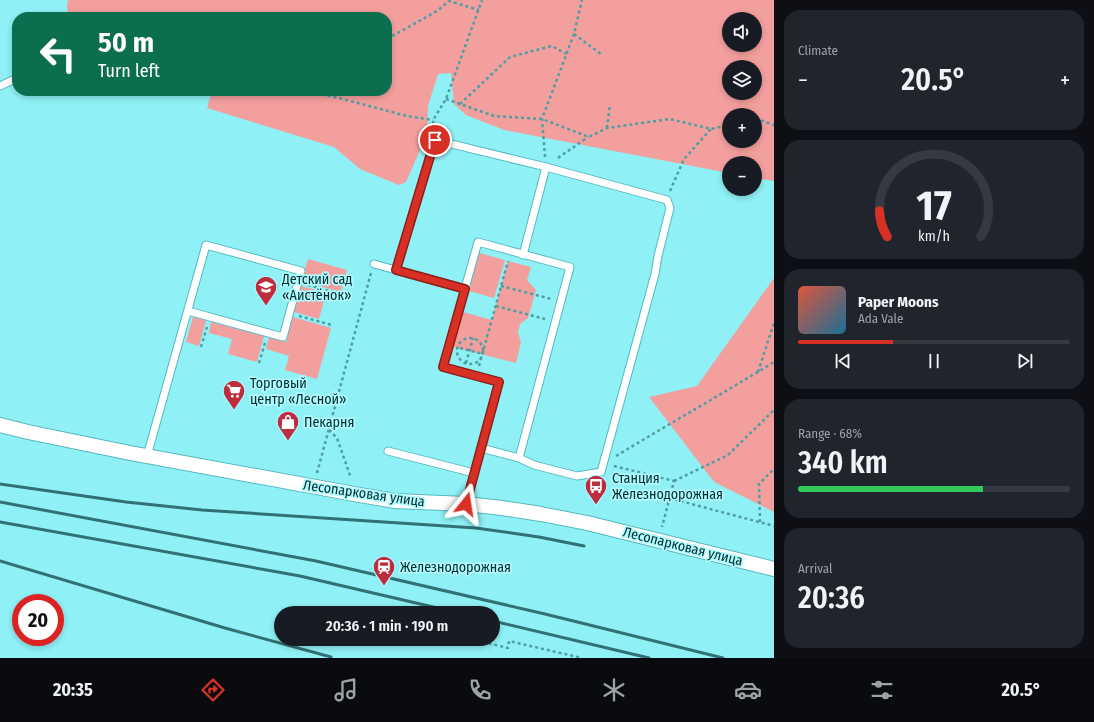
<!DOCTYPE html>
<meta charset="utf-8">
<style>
:root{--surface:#171b24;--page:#20242c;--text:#f1f3f6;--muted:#9ea1a6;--line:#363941;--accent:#d93025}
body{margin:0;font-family:"Fira Sans Condensed",sans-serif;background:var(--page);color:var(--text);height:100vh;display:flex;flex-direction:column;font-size:15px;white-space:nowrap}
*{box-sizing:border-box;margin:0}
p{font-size:13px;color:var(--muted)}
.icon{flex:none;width:22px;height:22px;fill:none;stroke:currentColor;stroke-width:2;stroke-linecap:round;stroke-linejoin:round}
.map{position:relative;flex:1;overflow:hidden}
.side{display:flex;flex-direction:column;gap:10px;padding:10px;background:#0d0f14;width:320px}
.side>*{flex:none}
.hud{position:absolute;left:12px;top:12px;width:380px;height:84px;border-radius:16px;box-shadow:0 2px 6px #0003;background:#0b6e4f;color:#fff;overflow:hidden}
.controls{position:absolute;left:722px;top:12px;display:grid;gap:8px}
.controls a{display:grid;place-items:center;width:40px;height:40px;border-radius:50%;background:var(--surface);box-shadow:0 2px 6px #0003;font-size:20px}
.speed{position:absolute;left:12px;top:594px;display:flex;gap:8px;font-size:20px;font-weight:700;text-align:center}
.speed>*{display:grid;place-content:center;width:52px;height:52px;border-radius:50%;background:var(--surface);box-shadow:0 2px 6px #0003;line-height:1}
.speed .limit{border:6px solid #d22;background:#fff;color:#111}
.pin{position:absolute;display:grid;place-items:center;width:34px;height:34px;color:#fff;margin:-17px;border:2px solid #fff;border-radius:50%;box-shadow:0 1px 4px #0007}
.me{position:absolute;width:44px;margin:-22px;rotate:15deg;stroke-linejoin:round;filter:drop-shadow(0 0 3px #0008)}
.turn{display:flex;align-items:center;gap:14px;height:84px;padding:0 20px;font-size:18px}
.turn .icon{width:52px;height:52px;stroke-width:2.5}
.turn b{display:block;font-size:28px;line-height:34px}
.big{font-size:30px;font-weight:600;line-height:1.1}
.side .tile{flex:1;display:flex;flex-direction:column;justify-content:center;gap:6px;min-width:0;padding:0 14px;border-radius:16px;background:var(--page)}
.side .dial{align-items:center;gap:0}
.dial svg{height:104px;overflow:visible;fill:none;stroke:var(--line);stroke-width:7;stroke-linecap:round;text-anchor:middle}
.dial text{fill:var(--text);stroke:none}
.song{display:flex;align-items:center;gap:12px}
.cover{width:48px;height:48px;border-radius:6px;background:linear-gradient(135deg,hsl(10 70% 55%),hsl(200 70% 35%))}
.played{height:4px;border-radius:2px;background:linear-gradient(90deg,var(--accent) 35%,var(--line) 35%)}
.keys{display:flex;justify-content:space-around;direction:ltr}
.heat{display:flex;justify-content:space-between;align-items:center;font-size:22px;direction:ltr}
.charge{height:6px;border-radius:3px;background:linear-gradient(90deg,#34c759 68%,var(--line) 0)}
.trip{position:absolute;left:274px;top:606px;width:226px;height:40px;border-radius:20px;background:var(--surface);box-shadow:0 2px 6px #0003;font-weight:600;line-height:40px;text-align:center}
.tabs{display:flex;height:64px;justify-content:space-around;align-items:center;background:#090b0e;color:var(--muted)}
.tabs .icon{width:28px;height:28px}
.tabs .selected{color:var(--accent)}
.tabs b{font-size:18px;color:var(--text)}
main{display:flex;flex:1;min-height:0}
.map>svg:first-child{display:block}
</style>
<main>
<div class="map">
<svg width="774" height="658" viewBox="0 0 774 658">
<rect width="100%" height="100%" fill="#8ff1f6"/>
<g fill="#f39f9e" fill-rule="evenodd">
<path d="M68 0H774V181L755 178V163H729V173L504 130 466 115 454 104 451 73 438 74 428 106 427 134 406 182 399 185 360 169 334 147 207 108 212 91H387V17H110L108 15 95 17H68L67 5ZM729 19H755V45H729ZM729 67H755V93H729ZM729 115H755V141H729Z"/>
<polygon points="479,253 505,260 494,298 469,291"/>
<polygon points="308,259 347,270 341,292 301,281"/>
<polygon points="508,261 531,267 527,280 536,290 528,318 520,324 518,333 521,342 516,363 453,347 463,312 492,320"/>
<polygon points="774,278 774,512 714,482 649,397 697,386"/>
<polygon points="301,286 340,296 339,301 325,297 319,319 294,312"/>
<polygon points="193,317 206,320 199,346 186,342"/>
<polygon points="293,317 331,328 317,379 285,370 289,356 266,349 269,337 286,342"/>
<polygon points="211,322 264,336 257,362 228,354 232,339 209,333"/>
</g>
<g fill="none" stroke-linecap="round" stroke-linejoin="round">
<g stroke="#55b8be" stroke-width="9">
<g id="service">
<polyline points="0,86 17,78"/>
<polyline points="523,255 546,167"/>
<polyline points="374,264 465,289"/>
<polyline points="396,270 435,140 546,167 667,200 670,208 658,256 655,274 601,472 577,476 534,465 519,458 481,448"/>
<polyline points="388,451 474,473"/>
<polyline points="147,456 206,245 301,271 283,337 188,311"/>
<polyline points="466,504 499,382 443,367 478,242 570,267 519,458"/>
</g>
</g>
<g stroke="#55b8be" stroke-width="16">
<polyline id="minor" points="0,425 28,432 130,453 354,494 395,501 466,504 502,508 541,514 587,523 774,569"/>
</g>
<g stroke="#529da1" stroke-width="2.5" stroke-dasharray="3 3" stroke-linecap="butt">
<polyline points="574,34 601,54"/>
<polyline points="387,39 437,11 449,1 479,10"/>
<polyline points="304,91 339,98 407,116 433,120"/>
<polyline points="446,99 494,116 542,119 589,137 607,128 670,119 711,129 729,125"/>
<polyline points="460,104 510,57 552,46 566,54"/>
<polyline points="755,121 760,120 774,125"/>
<polyline points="607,128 610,104"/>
<polyline points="434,130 433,120 446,99 482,0"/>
<polyline points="545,157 542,119 574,34 582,0"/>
<polyline points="558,158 588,137"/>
<polyline points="670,191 684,159 711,129"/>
<polyline points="308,285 340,294"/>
<polyline points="501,286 551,299"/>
<polyline points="496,306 545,319"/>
<polyline points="299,316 332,325"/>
<circle cx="470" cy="351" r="13"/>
<polyline points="201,347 207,327"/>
<polyline points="460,348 483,354"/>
<polyline points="259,363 265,343"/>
<polyline points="466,363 473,338"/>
<polyline points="479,366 508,261"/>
<polyline points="758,372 774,323"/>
<polyline points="329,430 337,438 351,478"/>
<path d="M616 456C669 424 722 394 774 362"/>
<polyline points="614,466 674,481 662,527"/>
<polyline points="317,473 371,273"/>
<polyline points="674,481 728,455 774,410"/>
<polyline points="669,498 774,526"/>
<polyline points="760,522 759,484 774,469"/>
<polyline points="471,639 508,648 509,641 582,658"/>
</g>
<use href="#service" stroke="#fff" stroke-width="7"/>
<use href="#minor" stroke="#fff" stroke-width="14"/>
<g stroke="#317073" stroke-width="3">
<polyline points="0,484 126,502 202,510 476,528 539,537 584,546"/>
<polyline points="0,502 316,561 545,614 723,658"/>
<polyline points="0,522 300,576 459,613"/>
<polyline points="0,561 225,628 331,657"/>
<polyline points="493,621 649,658"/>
</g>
</g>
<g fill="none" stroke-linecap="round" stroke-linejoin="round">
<g stroke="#8d1f18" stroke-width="10">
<polyline id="route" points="435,140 396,270 465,289 443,367 499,382 466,504"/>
</g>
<use href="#route" stroke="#d93025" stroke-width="7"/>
</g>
<defs>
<g id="school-pin" transform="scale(1.15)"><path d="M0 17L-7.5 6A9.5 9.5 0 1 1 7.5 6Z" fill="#be2d3d" stroke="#affbff"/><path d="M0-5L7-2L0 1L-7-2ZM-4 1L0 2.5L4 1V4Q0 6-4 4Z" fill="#fff"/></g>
<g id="supermarket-pin" transform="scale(1.15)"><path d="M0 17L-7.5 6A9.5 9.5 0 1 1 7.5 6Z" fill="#be2d3d" stroke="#affbff"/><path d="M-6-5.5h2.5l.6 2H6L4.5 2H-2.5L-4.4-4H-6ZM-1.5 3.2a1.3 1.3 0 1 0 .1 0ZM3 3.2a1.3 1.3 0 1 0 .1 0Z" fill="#fff"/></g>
<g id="shop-pin" transform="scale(1.15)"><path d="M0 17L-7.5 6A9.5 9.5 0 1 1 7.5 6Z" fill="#be2d3d" stroke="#affbff"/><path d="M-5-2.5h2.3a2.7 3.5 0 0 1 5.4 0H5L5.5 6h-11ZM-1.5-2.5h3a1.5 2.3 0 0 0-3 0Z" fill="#fff"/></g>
<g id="bus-pin" transform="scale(1.15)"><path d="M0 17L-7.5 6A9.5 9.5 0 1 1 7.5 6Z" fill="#be2d3d" stroke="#affbff"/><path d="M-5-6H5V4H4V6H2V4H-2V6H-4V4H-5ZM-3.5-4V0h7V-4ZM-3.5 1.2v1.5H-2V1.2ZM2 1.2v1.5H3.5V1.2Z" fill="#fff"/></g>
<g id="station-pin" transform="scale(1.15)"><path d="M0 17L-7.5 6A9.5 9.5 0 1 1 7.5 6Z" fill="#be2d3d" stroke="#affbff"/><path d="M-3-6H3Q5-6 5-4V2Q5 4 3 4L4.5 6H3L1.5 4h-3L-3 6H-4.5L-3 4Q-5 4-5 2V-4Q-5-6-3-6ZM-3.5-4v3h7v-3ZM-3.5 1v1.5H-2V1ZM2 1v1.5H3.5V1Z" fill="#fff"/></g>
</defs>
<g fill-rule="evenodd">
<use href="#school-pin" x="266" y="287"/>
<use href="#supermarket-pin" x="234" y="391"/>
<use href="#shop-pin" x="288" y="422"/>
<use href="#bus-pin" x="596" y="486"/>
<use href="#station-pin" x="384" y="567"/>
</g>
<g text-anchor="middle" stroke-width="3.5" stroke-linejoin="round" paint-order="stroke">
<g font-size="14" fill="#002c2e" stroke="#affbff" text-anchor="start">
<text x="282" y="284">Детский сад<tspan x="282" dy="16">«Аистёнок»</tspan></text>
<text x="250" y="388">Торговый<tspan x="250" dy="16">центр «Лесной»</tspan></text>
<text x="304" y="427">Пекарня</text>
<text x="612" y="483">Станция<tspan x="612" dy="16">Железнодорожная</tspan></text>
<text x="400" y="572">Железнодорожная</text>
</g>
<g font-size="14" fill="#002c2e" stroke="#affbff">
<text transform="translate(364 493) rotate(8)" y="5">Лесопарковая улица</text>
<text transform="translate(683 546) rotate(14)" y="5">Лесопарковая улица</text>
</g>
</g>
</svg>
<div class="controls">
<a><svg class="icon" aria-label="sound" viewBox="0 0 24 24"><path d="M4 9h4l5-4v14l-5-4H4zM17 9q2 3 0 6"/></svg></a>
<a><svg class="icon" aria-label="layers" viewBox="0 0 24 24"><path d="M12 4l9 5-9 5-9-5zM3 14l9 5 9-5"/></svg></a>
<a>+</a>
<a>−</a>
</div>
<div class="speed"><div class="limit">20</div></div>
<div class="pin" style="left:435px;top:140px;background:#d93025"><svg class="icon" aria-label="arrive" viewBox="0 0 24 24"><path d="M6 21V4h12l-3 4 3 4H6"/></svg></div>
<svg class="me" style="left:466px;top:504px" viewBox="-20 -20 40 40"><path d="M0-17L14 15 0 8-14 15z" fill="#d93025" stroke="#fff" stroke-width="4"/></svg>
<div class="trip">20:36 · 1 min · 190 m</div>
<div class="hud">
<div class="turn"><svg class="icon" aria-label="left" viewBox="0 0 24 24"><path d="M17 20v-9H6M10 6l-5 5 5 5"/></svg><div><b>50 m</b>Turn left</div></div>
</div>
</div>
<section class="side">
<div class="tile"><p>Climate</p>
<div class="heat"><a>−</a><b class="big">20.5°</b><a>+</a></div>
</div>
<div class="tile dial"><svg viewBox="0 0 100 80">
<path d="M14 69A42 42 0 1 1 86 69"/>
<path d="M14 69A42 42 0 0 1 8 49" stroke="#d93025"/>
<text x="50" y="56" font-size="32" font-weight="700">17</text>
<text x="50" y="72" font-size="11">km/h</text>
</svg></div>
<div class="tile">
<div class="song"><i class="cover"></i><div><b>Paper Moons</b><p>Ada Vale</p></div></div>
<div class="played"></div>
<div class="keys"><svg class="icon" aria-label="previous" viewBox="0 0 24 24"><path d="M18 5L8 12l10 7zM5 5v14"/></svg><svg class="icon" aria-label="pause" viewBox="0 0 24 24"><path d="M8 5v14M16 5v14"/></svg><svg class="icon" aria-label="next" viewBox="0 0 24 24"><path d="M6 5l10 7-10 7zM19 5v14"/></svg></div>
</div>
<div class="tile"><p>Range · 68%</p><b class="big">340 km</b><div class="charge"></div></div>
<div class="tile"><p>Arrival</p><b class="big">20:36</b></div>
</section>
</main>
<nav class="tabs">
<b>20:35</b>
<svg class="icon selected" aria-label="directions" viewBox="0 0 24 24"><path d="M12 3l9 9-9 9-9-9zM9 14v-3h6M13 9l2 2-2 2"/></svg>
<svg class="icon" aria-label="music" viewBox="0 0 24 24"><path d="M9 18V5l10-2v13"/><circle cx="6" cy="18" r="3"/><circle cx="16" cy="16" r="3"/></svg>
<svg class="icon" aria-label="phone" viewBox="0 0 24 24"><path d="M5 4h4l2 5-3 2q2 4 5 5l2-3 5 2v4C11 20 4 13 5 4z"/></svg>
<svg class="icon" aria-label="climate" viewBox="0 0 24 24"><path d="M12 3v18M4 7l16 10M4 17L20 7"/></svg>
<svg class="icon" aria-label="car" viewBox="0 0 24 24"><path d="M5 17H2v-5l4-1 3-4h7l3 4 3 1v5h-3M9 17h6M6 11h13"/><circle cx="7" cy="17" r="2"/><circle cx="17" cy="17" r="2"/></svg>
<svg class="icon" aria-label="filters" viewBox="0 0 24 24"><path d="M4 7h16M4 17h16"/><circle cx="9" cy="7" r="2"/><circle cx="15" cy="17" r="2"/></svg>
<b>20.5°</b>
</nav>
